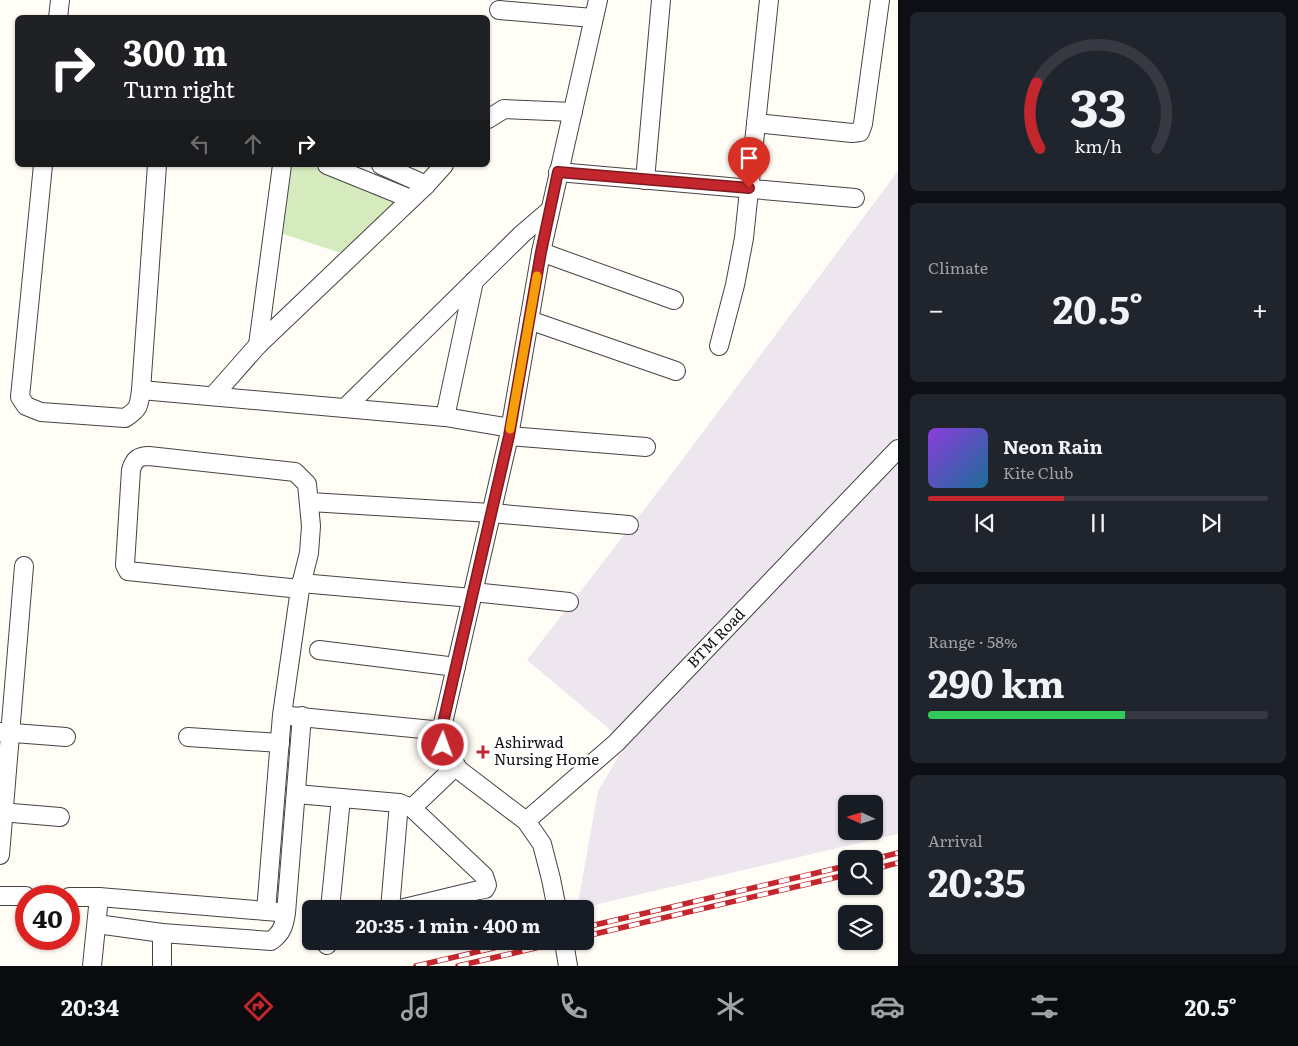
<!DOCTYPE html>
<meta charset="utf-8">
<style>
:root{--surface:#171b24;--page:#20242c;--text:#f1f3f6;--muted:#9ea1a6;--line:#363941;--accent:#c4262e}
body{margin:0;font-family:Literata,serif;background:var(--page);color:var(--text);height:100vh;display:flex;flex-direction:column;font-size:19px;white-space:nowrap}
*{box-sizing:border-box;margin:0}
p{font-size:16px;color:var(--muted)}
.icon{flex:none;width:28px;height:28px;fill:none;stroke:currentColor;stroke-width:2;stroke-linecap:round;stroke-linejoin:round}
.map{position:relative;flex:1;overflow:hidden}
.drawer{display:flex;flex-direction:column;gap:12px;padding:12px;background:#0d0f14;width:400px}
.drawer>*{flex:none}
.top-card{position:absolute;left:15px;top:15px;width:475px;height:152px;border-radius:8px;box-shadow:0 1px 4px #0004;background:#202124;color:#fff;overflow:hidden}
.needle{width:32px;rotate:274deg}
.tools{position:absolute;left:838px;top:795px;display:grid;gap:10px}
.tools a{display:grid;place-items:center;width:45px;height:45px;border-radius:8px;background:var(--surface);box-shadow:0 1px 4px #0004;font-size:25px}
.speed{position:absolute;left:15px;top:885px;display:flex;gap:10px;font-size:25px;font-weight:700;text-align:center}
.speed>*{display:grid;place-content:center;width:65px;height:65px;border-radius:50%;background:var(--surface);box-shadow:0 1px 4px #0004;line-height:1}
.speed .limit{border:8px solid #d22;background:#fff;color:#111}
.pin{position:absolute;display:grid;place-items:center;width:42px;height:42px;color:#fff;margin:-51px -21px;border-radius:50% 50% 50% 0;rotate:-45deg;box-shadow:0 0 5px #0007}
.pin .icon{rotate:45deg}
.me{position:absolute;width:55px;margin:-28px;rotate:2deg;stroke-linejoin:round;filter:drop-shadow(0 0 4px #0008)}
.turn{display:flex;align-items:center;gap:18px;height:105px;padding:0 25px;font-size:22px}
.turn .icon{width:65px;height:65px;stroke-width:2.5}
.turn b{display:block;font-size:35px;line-height:42px}
.lanes{display:flex;align-items:center;height:48px;padding:0 25px;background:#0003;justify-content:center;gap:25px;direction:ltr}
.lanes .off{opacity:.35}
.big{font-size:38px;font-weight:700;line-height:1.1}
.drawer .tile{flex:1;display:flex;flex-direction:column;justify-content:center;gap:8px;min-width:0;padding:0 18px;border-radius:8px;background:var(--page)}
.drawer .dial{align-items:center;gap:0}
.dial svg{height:130px;overflow:visible;fill:none;stroke:var(--line);stroke-width:7;stroke-linecap:round;text-anchor:middle}
.dial text{fill:var(--text);stroke:none}
.song{display:flex;align-items:center;gap:15px}
.cover{width:60px;height:60px;border-radius:8px;background:linear-gradient(135deg,hsl(270 70% 55%),hsl(200 70% 35%))}
.played{height:5px;border-radius:2px;background:linear-gradient(90deg,var(--accent) 40%,var(--line) 40%)}
.keys{display:flex;justify-content:space-around;direction:ltr}
.heat{display:flex;justify-content:space-between;align-items:center;font-size:28px;direction:ltr}
.charge{height:8px;border-radius:4px;background:linear-gradient(90deg,#34c759 58%,var(--line) 0)}
.trip{position:absolute;left:302px;top:900px;width:292px;height:50px;border-radius:8px;background:var(--surface);box-shadow:0 1px 4px #0004;font-weight:700;line-height:50px;text-align:center}
.menu{display:flex;height:80px;justify-content:space-around;align-items:center;background:#090b0e;color:var(--muted)}
.menu .icon{width:35px;height:35px}
.menu .active{color:var(--accent)}
.menu b{font-size:22px;color:var(--text)}
main{display:flex;flex:1;min-height:0}
.map>svg:first-child{display:block}
</style>
<main>
<div class="map">
<svg width="898" height="966" viewBox="0 0 898 966">
<rect width="100%" height="100%" fill="#fffdf5"/>
<g fill="#eee6ef" fill-rule="evenodd">
<polygon points="898,171 898,436 851,488 614,733 527,660 667,480"/>
<path d="M898 459V834L577 909 598 791 622 751ZM846 804H874V831H846Z"/>
</g>
<polygon fill="#d5ebbd" points="290,165 309,165 396,200 344,254 283,234"/>
<g fill="none" stroke-linecap="round" stroke-linejoin="round">
<g stroke="#444" stroke-width="20">
<g id="minor">
<polyline points="499,10 593,18"/>
<polyline points="58,18 60,0"/>
<polyline points="488,119 504,109 573,112"/>
<polyline points="756,123 852,133 860,132 863,124 880,0"/>
<path d="M43 165 20 397 26 406 41 412 125 418C139 409 139 406 141 390L157 165"/>
<polyline points="327,165 411,199"/>
<polyline points="381,165 426,185"/>
<polyline points="558,172 855,198"/>
<polyline points="645,180 661,0"/>
<polyline points="541,252 674,300"/>
<polyline points="529,320 676,371"/>
<polyline points="258,345 282,165"/>
<polyline points="719,346 735,285 744,238 769,0"/>
<polyline points="141,390 445,417 510,428"/>
<polyline points="213,396 258,345 426,185 444,165"/>
<polyline points="345,408 522,234 550,210"/>
<polyline points="445,417 474,281"/>
<polyline points="509,436 646,447"/>
<polyline points="310,502 491,513 629,525"/>
<polyline points="301,583 472,598"/>
<polyline points="473,592 569,602"/>
<polyline points="319,650 456,667"/>
<polyline points="290,716 443,731"/>
<polyline points="0,732 66,737"/>
<polyline points="188,737 280,743"/>
<polyline points="296,794 399,803 412,808 456,766"/>
<polyline points="0,812 60,817"/>
<path id="s1" d="M526 821 616 743 898 449"/>
<polyline points="0,855 24,566"/>
<polyline points="0,896 26,896"/>
<polyline points="69,897 99,897 278,912"/>
<polyline points="330,909 341,798"/>
<polyline points="390,909 399,803"/>
<polyline points="400,909 479,890 485,889 487,885 484,876 412,808"/>
<polyline points="557,909 551,879 542,844 526,821 459,770 443,745 443,723 509,436 541,252 598,0"/>
<path d="M266 911 282 715 300 589 309 553 311 526 307 484 295 472 149 456C139 456 134 459 131 470L125 565 128 571 300 589"/>
<path d="M97 924 162 933 271 941C282 933 284 926 286 913L302 716"/>
<polyline points="564,942 568,966"/>
<polyline points="327,945 328,941"/>
<polyline points="92,966 99,897"/>
<polyline points="162,966 162,933"/>
</g>
</g>
<use href="#minor" stroke="#fff" stroke-width="18"/>
<g stroke="#c4262e" stroke-width="5.5">
<g id="rail">
<polyline points="874,859 898,853"/>
<polyline points="874,869 898,863"/>
<polyline points="586,927 846,866"/>
<polyline points="586,936 846,875"/>
<polyline points="416,966 524,941"/>
<polyline points="458,966 565,941"/>
</g>
</g>
<use href="#rail" stroke="#fff" stroke-width="4" stroke-dasharray="11" stroke-linecap="butt"/>
</g>
<g fill="none" stroke-linecap="round" stroke-linejoin="round">
<g stroke="#7f191e" stroke-width="12">
<polyline id="route" points="443,745 443,723 509,436 541,252 558,172 749,188"/>
</g>
<use href="#route" stroke="#c4262e" stroke-width="9"/>
<polyline stroke="#f59e0b" stroke-width="9" points="510,429 537,276"/>
</g>
<path fill="#c4262e" stroke="#fff" stroke-width="2" d="M480.5 744.5h5v5h5v5h-5v5h-5v-5h-5v-5h5z"/>
<g text-anchor="middle" stroke-width="5" stroke-linejoin="round" paint-order="stroke">
<g font-size="15" fill="#111" stroke="#fff">
<text dy="5" stroke="none"><textPath href="#s1" startOffset="264">BTM Road</textPath></text>
</g>
<g font-size="15" fill="#111" stroke="#fff" text-anchor="start">
<text x="494" y="748">Ashirwad<tspan x="494" dy="17">Nursing Home</tspan></text>
</g>
</g>
</svg>
<div class="tools">
<a><svg class="needle" viewBox="-14 -14 28 28"><path d="M0-13l5 13h-10z" fill="#e53935"/><path d="M0 13l5-13h-10z" fill="#9ea1a6"/></svg></a>
<a><svg class="icon" aria-label="search" viewBox="0 0 24 24"><circle cx="10" cy="10" r="6"/><path d="M15 15l6 6"/></svg></a>
<a><svg class="icon" aria-label="layers" viewBox="0 0 24 24"><path d="M12 4l9 5-9 5-9-5zM3 14l9 5 9-5"/></svg></a>
</div>
<div class="speed"><div class="limit">40</div></div>
<div class="pin" style="left:749px;top:188px;background:#d93025"><svg class="icon" aria-label="arrive" viewBox="0 0 24 24"><path d="M6 21V4h12l-3 4 3 4H6"/></svg></div>
<svg class="me" style="left:443px;top:745px" viewBox="-20 -20 40 40"><circle r="17" fill="#c4262e" stroke="#fff" stroke-width="3"/><path d="M0-11L8 9 0 5-8 9z" fill="#fff"/></svg>
<div class="trip">20:35 · 1 min · 400 m</div>
<div class="top-card">
<div class="turn"><svg class="icon" aria-label="right" viewBox="0 0 24 24"><path d="M7 20v-9h11M14 6l5 5-5 5"/></svg><div><b>300 m</b>Turn right</div></div>
<div class="lanes"><svg class="icon off" aria-label="left" viewBox="0 0 24 24"><path d="M17 20v-9H6M10 6l-5 5 5 5"/></svg><svg class="icon off" aria-label="ahead" viewBox="0 0 24 24"><path d="M12 20V5M6 11l6-6 6 6"/></svg><svg class="icon" aria-label="right" viewBox="0 0 24 24"><path d="M7 20v-9h11M14 6l5 5-5 5"/></svg></div>
</div>
</div>
<section class="drawer">
<div class="tile dial"><svg viewBox="0 0 100 80">
<path d="M14 69A42 42 0 1 1 86 69"/>
<path d="M14 69A42 42 0 0 1 12 29" stroke="#c4262e"/>
<text x="50" y="56" font-size="32" font-weight="700">33</text>
<text x="50" y="72" font-size="11">km/h</text>
</svg></div>
<div class="tile"><p>Climate</p>
<div class="heat"><a>−</a><b class="big">20.5°</b><a>+</a></div>
</div>
<div class="tile">
<div class="song"><i class="cover"></i><div><b>Neon Rain</b><p>Kite Club</p></div></div>
<div class="played"></div>
<div class="keys"><svg class="icon" aria-label="previous" viewBox="0 0 24 24"><path d="M18 5L8 12l10 7zM5 5v14"/></svg><svg class="icon" aria-label="pause" viewBox="0 0 24 24"><path d="M8 5v14M16 5v14"/></svg><svg class="icon" aria-label="next" viewBox="0 0 24 24"><path d="M6 5l10 7-10 7zM19 5v14"/></svg></div>
</div>
<div class="tile"><p>Range · 58%</p><b class="big">290 km</b><div class="charge"></div></div>
<div class="tile"><p>Arrival</p><b class="big">20:35</b></div>
</section>
</main>
<nav class="menu">
<b>20:34</b>
<svg class="icon active" aria-label="directions" viewBox="0 0 24 24"><path d="M12 3l9 9-9 9-9-9zM9 14v-3h6M13 9l2 2-2 2"/></svg>
<svg class="icon" aria-label="music" viewBox="0 0 24 24"><path d="M9 18V5l10-2v13"/><circle cx="6" cy="18" r="3"/><circle cx="16" cy="16" r="3"/></svg>
<svg class="icon" aria-label="phone" viewBox="0 0 24 24"><path d="M5 4h4l2 5-3 2q2 4 5 5l2-3 5 2v4C11 20 4 13 5 4z"/></svg>
<svg class="icon" aria-label="climate" viewBox="0 0 24 24"><path d="M12 3v18M4 7l16 10M4 17L20 7"/></svg>
<svg class="icon" aria-label="car" viewBox="0 0 24 24"><path d="M5 17H2v-5l4-1 3-4h7l3 4 3 1v5h-3M9 17h6M6 11h13"/><circle cx="7" cy="17" r="2"/><circle cx="17" cy="17" r="2"/></svg>
<svg class="icon" aria-label="filters" viewBox="0 0 24 24"><path d="M4 7h16M4 17h16"/><circle cx="9" cy="7" r="2"/><circle cx="15" cy="17" r="2"/></svg>
<b>20.5°</b>
</nav>
